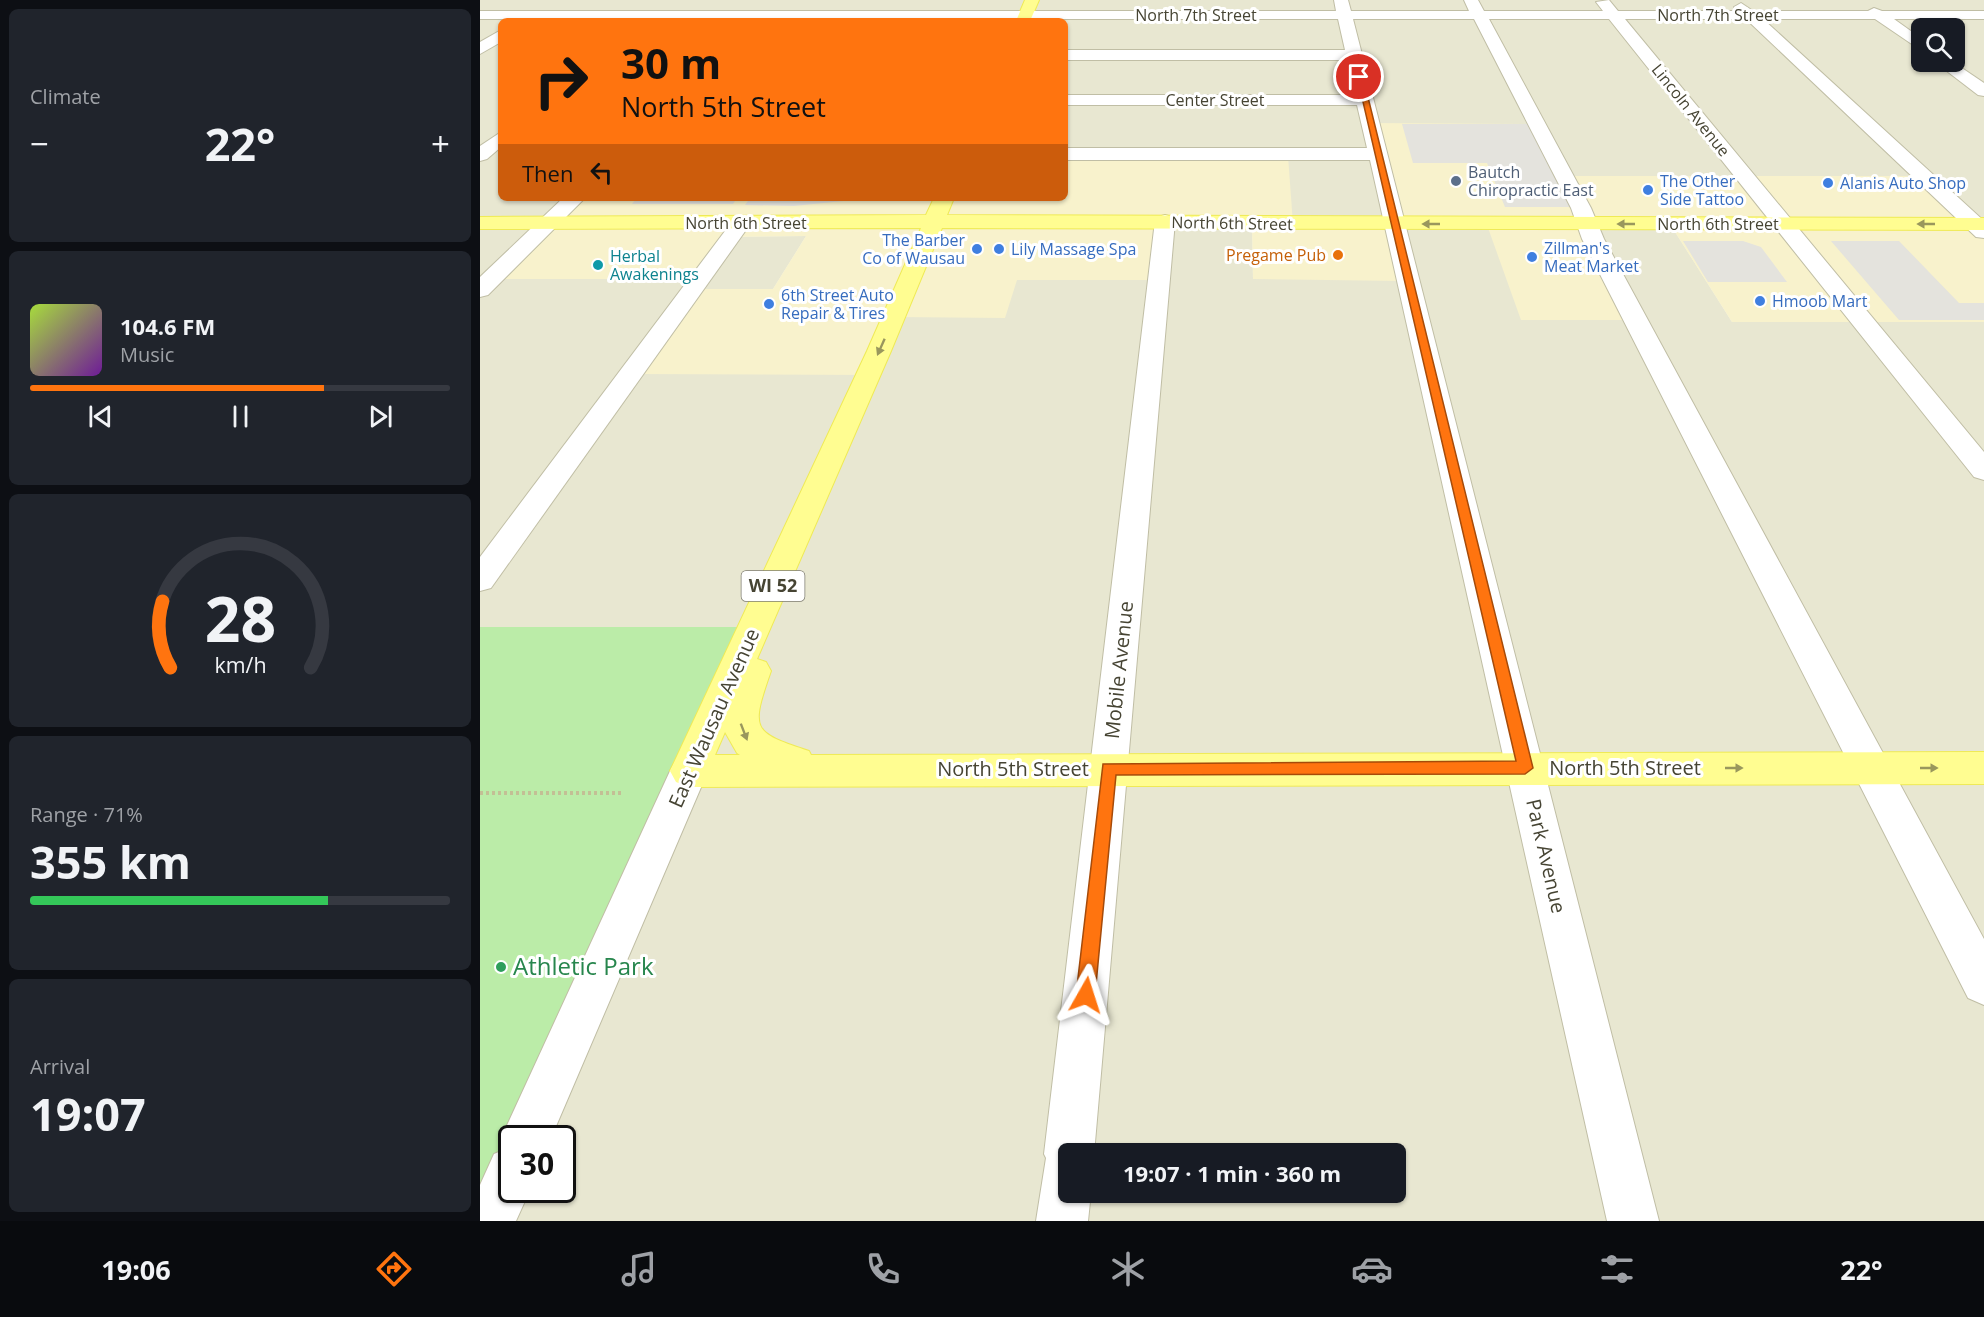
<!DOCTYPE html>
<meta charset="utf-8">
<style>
:root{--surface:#171b24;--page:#20242c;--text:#f1f3f6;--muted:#9ea1a6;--line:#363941;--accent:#ff740f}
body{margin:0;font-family:"Open Sans",sans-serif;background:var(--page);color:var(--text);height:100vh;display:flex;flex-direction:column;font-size:22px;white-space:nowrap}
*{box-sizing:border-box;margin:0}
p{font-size:20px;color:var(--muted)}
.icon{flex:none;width:33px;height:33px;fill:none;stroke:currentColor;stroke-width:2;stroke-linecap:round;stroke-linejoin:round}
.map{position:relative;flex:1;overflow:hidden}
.drawer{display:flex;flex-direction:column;gap:9px;padding:9px;background:#0d0f14;width:480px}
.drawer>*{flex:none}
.top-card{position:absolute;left:18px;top:18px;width:570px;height:183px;border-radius:9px;box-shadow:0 2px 4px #0004;background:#ff740f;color:#111;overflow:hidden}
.tools{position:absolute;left:1431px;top:18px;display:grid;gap:12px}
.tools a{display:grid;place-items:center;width:54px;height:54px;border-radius:9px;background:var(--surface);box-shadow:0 2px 4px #0004;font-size:30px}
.speed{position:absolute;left:18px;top:1125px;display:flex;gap:12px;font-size:30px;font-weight:700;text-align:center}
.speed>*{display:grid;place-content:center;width:78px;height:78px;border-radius:50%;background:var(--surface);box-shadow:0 2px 4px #0004;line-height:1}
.speed .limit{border:3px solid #111;border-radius:9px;background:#fff;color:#111}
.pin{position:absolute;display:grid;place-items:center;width:51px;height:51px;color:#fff;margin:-26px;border:3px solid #fff;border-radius:50%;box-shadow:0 2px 6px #0007}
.me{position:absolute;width:66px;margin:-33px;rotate:6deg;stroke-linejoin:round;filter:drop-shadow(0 0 4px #0008)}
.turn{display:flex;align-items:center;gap:21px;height:126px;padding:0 24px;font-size:27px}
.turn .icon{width:78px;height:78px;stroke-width:2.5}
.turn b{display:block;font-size:42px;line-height:51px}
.then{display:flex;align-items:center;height:57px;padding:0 24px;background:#0003;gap:12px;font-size:22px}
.big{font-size:45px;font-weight:700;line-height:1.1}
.drawer .tile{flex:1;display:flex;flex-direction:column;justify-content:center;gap:9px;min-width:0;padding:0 21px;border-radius:9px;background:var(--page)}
.drawer .dial{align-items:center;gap:0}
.dial svg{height:156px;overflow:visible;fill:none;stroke:var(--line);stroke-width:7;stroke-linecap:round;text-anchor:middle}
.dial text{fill:var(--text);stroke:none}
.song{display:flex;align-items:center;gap:18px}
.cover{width:72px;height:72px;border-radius:9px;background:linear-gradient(135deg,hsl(80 70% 55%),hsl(280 70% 35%))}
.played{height:6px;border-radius:3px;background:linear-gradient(90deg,var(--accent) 70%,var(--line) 70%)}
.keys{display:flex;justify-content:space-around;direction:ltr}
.heat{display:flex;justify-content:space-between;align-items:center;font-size:33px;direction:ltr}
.charge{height:9px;border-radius:4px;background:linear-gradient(90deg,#34c759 71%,var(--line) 0)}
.trip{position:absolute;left:578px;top:1143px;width:348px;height:60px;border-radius:9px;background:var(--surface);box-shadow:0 2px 4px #0004;font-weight:700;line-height:60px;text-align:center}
.tabs{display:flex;height:96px;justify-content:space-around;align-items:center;background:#090b0e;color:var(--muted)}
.tabs .icon{width:42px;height:42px}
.tabs .on{color:var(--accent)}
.tabs b{font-size:27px;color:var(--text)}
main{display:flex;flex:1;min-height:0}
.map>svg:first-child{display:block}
</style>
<main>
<section class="drawer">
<div class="tile"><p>Climate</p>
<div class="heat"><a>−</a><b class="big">22°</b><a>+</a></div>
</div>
<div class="tile">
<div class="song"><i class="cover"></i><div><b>104.6 FM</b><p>Music</p></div></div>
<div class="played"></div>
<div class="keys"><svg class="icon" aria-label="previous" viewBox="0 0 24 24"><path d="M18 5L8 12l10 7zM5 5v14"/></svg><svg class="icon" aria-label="pause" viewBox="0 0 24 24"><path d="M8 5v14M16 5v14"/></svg><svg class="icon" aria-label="next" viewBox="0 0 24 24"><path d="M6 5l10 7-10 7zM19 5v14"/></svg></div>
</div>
<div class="tile dial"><svg viewBox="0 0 100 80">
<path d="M14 69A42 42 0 1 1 86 69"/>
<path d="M14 69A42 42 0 0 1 10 35" stroke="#ff740f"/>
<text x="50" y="56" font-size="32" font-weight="700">28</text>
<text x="50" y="72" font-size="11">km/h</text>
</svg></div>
<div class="tile"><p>Range · 71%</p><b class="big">355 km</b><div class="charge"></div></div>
<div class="tile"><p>Arrival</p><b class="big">19:07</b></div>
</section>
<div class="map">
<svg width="1504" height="1221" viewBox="0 0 1504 1221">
<rect width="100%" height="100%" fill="#f4f3e4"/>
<path fill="#e8e7d1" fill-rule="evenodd" d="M0 0H1504V234L1443 176H1083L1105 224H1190L1252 322H1504V1221H14L32 1190H82V1138H50L275 628 0 627ZM21 21H585V155L813 224 773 279 772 223H682L674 280H537L417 317 221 289H293L326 236 245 237 97 198H21ZM1442 28H1474V62H1442ZM588 1154H915V1192H588Z"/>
<polygon fill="#f8f2cc" points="889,123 1055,124 1083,176 1443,176 1504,234 1504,322 1252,322 1190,224 1106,225 1154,320 1041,320 1007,225 911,225 923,281 773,279 772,224 683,223 675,280 537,280 525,318 417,317 391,375 159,374 221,289 293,289 326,236 245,237 213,279 16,279 97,198 585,198 585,155 808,156 813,224 910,225"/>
<polygon fill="#bbeca8" points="0,627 275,627 50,1138 32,1138 0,1221"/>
<g fill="#e4e3dd">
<polygon points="922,124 1048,124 1090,207 1025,207 1007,163 933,163"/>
<polygon points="157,198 257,198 253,204 152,204"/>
<polygon points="270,198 393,198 314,206 265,205"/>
<polygon points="1203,241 1263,241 1281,247 1307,282 1228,282"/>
<polygon points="1351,241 1419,241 1479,303 1504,303 1504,320 1419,320"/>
</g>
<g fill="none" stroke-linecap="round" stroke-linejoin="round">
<g stroke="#c0bea5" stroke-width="2">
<g id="minor">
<polygon points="854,0 868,0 871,11 989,11 984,0 998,0 1004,11 1123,11 1116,2 1129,0 1138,11 1257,11 1254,7 1261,3 1273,11 1388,11 1394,8 1402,11 1504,11 1504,19 1414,19 1442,39 1442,51 1395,19 1283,19 1504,221 1504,238 1496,237 1266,19 1145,19 1504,452 1504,480 1494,477 1129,19 1009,19 1111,208 1124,239 1504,939 1504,1005 1488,998 1102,239 1091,208 994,19 873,19 1179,1221 1127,1221 890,160 585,160 585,148 887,148 877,105 585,105 585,95 875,95 867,60 585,60 585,50 865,50 858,19 0,19 0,11 856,11"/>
<polygon points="21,30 21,42 0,54 0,42"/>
<polygon points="1455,62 1473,62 1504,83 1504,96 1498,95"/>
<polygon points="21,132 21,147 7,159 0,161 0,146"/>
<polygon points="83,198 105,198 8,295 0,297 0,277"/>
<polygon points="685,215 692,217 695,221 614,1154 588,1154 588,1192 611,1192 608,1221 556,1221 566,1158 564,1154 675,221 678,217"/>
<polygon points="261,217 268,219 271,223 11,588 0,591 0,557 254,219"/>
<polygon points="209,755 222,760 228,771 71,1138 32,1138 32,1190 50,1190 36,1221 0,1221 0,1185 14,1154 26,1149 21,1138 29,1121 190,771 196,760"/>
</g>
</g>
<g stroke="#efea56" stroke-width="2">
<g id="major">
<polygon points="545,0 559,0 550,21 536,21"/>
<path d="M454 198H474L467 215 1504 218V230L462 228 411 351 277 659 286 662 291 671C270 731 272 732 329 751L331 755 1504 752V784L209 787 196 782 190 771 387 351 441 228 0 229V217L446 215ZM245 732 257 753 260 755H235Z"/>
</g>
</g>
<polyline stroke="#c3bf95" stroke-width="4" stroke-dasharray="3 3" stroke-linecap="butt" points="0,793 142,793"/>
<use href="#minor" fill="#fff" fill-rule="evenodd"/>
<use href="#major" fill="#fffd91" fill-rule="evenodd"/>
</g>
<defs><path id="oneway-solid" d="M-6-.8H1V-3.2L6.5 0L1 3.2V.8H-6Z" transform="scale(1.5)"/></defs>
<g fill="#99975d">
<use href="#oneway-solid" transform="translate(951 224) rotate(-180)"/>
<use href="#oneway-solid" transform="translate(1146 224) rotate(180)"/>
<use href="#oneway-solid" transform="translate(1446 224) rotate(180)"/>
<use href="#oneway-solid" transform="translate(401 347) rotate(114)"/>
<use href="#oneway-solid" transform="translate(264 732) rotate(69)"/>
<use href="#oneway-solid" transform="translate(1254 768)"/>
<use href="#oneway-solid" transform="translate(1449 768)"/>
</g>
<polygon fill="#ff740f" stroke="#a64b0a" stroke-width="1.5" points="877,76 883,77 1053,768 1045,774 636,775 615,995 612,1002 606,1004 599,1002 596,995 623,764 1036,761"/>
<circle fill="#5c6f8a" stroke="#fff" stroke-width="2" cx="976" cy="181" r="6"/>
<g fill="#3f7fe0" stroke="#fff" stroke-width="2">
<circle cx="1348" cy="183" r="6"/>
<circle cx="1168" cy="190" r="6"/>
<circle cx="497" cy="249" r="6"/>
<circle cx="519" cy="249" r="6"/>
<circle cx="1052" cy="257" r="6"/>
<circle cx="1280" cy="301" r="6"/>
<circle cx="289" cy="304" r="6"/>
</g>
<circle fill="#e8710a" stroke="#fff" stroke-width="2" cx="858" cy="255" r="6"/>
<circle fill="#0f9aa8" stroke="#fff" stroke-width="2" cx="118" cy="265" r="6"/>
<circle fill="#2e9e5b" stroke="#fff" stroke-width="2" cx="21" cy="967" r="6"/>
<g text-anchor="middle" stroke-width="6" stroke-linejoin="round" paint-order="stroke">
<g font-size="16" fill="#464433" stroke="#fff">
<text x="716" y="21">North 7th Street</text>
<text x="1238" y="21">North 7th Street</text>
<text x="735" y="106">Center Street</text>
<text transform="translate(1211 110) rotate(51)" y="6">Lincoln Avenue</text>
<text x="266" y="229">North 6th Street</text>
<text transform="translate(752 223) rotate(1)" y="6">North 6th Street</text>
<text x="1238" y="230">North 6th Street</text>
</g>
<g font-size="16" fill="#4e5e75" stroke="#fff" text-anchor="start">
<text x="988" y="178">Bautch<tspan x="988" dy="18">Chiropractic East</tspan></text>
</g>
<g font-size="16" fill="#366cbe" stroke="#fff" text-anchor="start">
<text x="1180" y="187">The Other<tspan x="1180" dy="18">Side Tattoo</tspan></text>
<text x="1360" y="189">Alanis Auto Shop</text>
<text x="485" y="246" text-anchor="end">The Barber<tspan x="485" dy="18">Co of Wausau</tspan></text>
<text x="1064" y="254">Zillman's<tspan x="1064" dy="18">Meat Market</tspan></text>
<text x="531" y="255">Lily Massage Spa</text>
<text x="301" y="301">6th Street Auto<tspan x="301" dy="18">Repair &amp; Tires</tspan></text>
<text x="1292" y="307">Hmoob Mart</text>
</g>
<g font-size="16" fill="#c56008" stroke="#fff" text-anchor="end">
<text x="846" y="261">Pregame Pub</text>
</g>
<g font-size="16" fill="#0d838f" stroke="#fff" text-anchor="start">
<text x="130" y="262">Herbal<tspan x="130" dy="18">Awakenings</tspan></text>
</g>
<rect fill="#fff" stroke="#7e7c70" stroke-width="1.5" x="261.5" y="571" width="63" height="30" rx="4.5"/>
<g font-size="18" font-weight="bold" fill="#464433">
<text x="293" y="592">WI 52</text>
</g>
<g font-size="20" fill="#464433" stroke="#fff">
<text transform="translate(639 670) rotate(-84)" y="7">Mobile Avenue</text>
<text transform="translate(234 718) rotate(-66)" y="7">East Wausau Avenue</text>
<text x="1145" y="775">North 5th Street</text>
<text x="533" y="776">North 5th Street</text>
<text transform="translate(1066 856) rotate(77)" y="7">Park Avenue</text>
</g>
<g font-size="24" fill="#27864d" stroke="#fff" text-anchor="start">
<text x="33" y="975">Athletic Park</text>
</g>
</g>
</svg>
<div class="tools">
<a><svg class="icon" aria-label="search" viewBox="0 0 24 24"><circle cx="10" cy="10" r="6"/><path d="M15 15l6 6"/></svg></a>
</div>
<div class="speed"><div class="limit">30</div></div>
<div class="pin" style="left:879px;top:77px;background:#d93025"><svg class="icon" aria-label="arrive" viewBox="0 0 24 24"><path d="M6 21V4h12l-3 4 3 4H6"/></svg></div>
<svg class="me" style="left:606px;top:995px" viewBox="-20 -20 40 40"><path d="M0-17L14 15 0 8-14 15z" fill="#ff740f" stroke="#fff" stroke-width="4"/></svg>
<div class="trip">19:07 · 1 min · 360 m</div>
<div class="top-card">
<div class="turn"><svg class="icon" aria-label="right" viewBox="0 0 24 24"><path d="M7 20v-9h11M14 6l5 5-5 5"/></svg><div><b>30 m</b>North 5th Street</div></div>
<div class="then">Then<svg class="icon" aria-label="left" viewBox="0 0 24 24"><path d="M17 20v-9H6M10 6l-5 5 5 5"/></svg></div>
</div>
</div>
</main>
<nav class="tabs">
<b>19:06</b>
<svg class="icon on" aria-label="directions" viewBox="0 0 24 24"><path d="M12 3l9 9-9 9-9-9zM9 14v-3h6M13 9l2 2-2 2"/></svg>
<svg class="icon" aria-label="music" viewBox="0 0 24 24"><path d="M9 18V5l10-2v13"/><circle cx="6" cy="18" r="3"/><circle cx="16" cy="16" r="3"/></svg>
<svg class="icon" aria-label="phone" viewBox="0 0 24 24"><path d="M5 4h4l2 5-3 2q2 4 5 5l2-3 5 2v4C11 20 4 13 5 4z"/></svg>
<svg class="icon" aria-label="climate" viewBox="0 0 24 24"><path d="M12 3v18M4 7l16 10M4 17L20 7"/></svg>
<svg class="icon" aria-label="car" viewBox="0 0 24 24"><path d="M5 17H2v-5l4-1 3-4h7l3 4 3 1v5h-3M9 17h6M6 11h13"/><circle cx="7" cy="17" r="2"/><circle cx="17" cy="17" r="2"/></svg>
<svg class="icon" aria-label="filters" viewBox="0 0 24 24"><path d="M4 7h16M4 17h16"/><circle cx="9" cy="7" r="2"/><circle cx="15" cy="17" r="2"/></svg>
<b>22°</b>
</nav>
